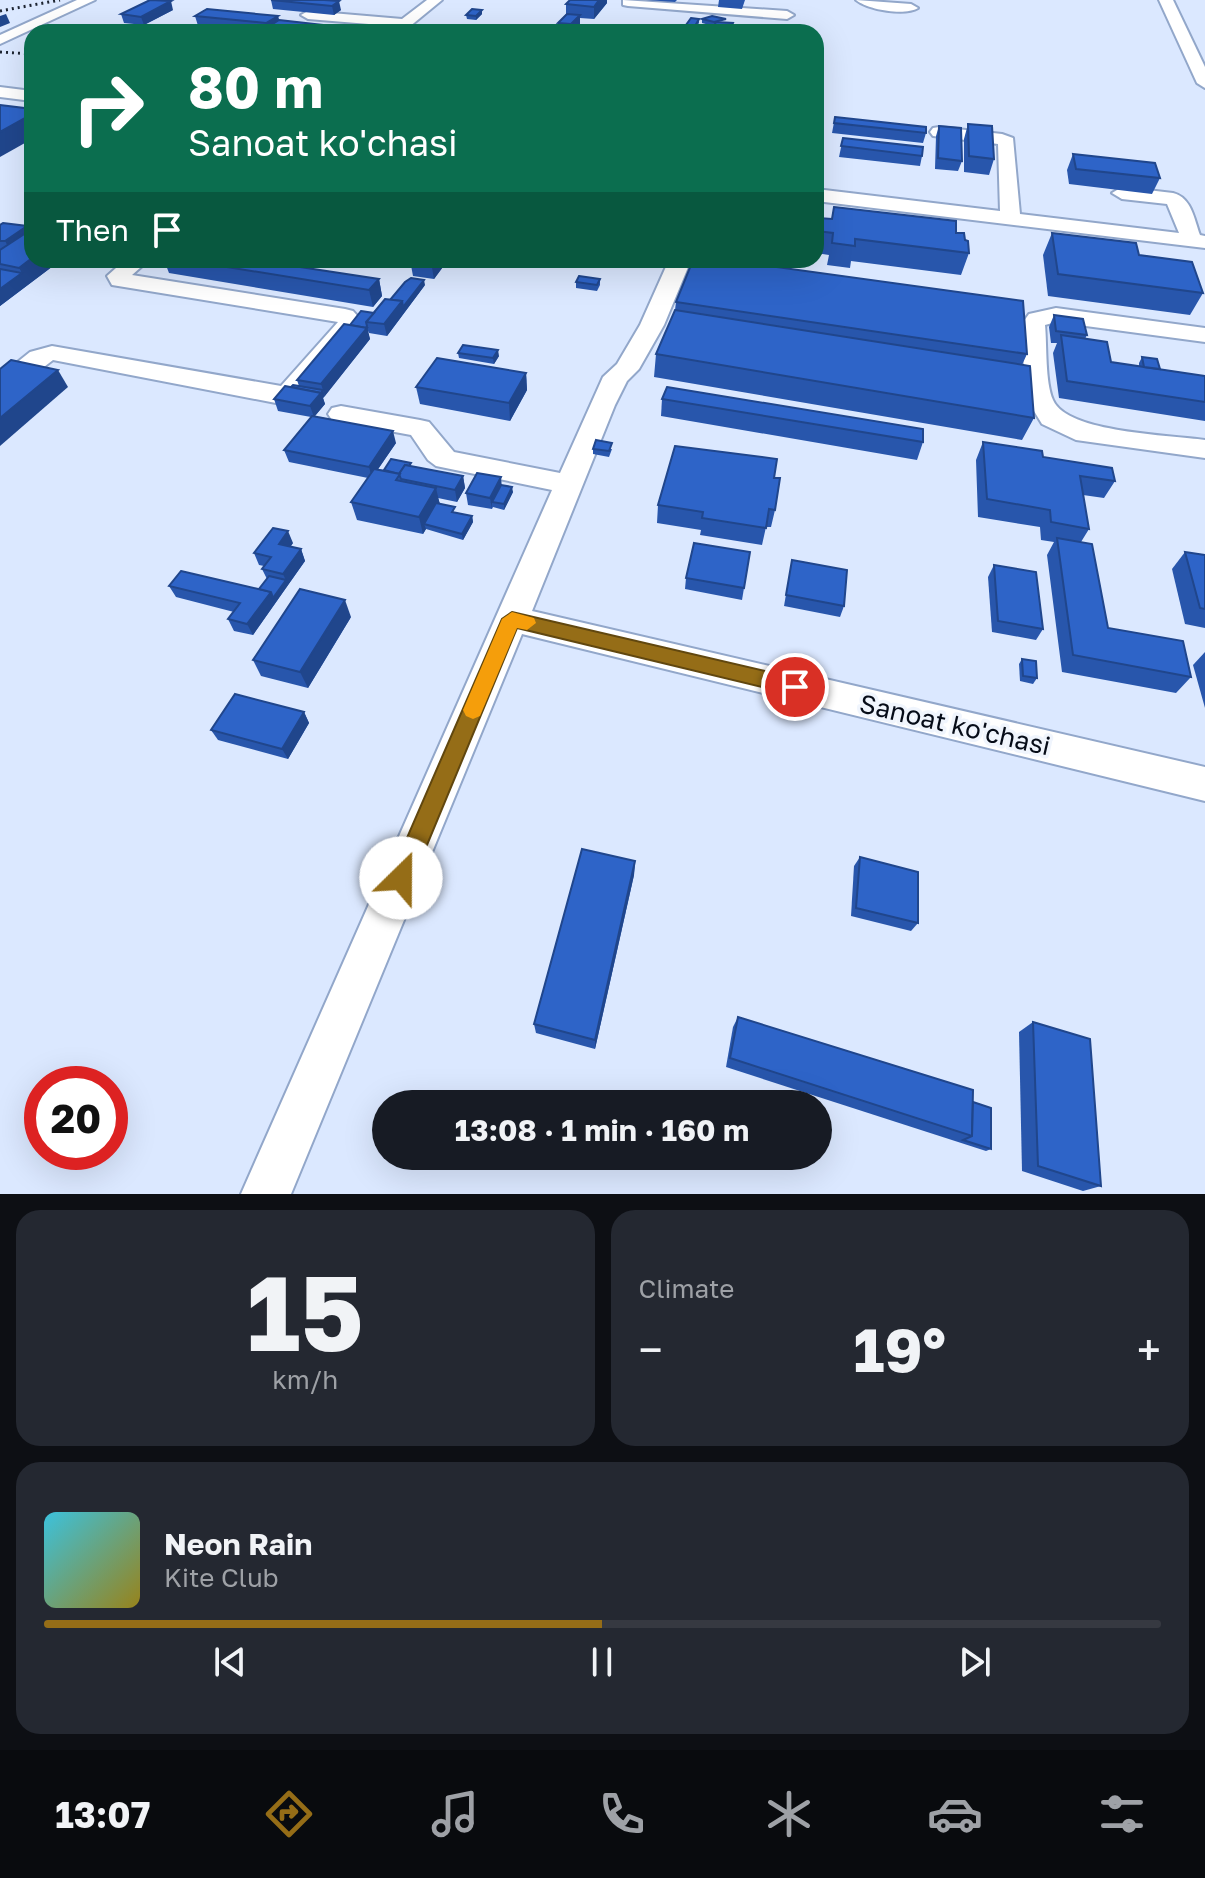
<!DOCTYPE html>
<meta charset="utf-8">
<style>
:root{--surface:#171b24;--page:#242831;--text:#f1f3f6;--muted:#9ea1a6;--line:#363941;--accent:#956d17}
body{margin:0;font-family:"Golos Text",sans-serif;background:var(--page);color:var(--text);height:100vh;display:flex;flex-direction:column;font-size:30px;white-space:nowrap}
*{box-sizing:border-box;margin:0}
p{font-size:26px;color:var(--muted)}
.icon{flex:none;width:44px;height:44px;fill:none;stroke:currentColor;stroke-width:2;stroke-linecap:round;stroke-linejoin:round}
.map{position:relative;height:1194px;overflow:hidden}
.details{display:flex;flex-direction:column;gap:16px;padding:16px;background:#0d0f14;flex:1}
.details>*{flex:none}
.hud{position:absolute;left:24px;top:24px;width:800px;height:244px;border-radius:24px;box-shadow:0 8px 32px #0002;background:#0b6e4f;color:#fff;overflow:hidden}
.speed{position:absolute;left:24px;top:1066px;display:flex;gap:16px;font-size:40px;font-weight:700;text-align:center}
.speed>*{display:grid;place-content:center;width:104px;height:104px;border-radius:50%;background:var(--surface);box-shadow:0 8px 32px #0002;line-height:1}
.speed .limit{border:12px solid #d22;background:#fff;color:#111}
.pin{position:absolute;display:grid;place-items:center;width:68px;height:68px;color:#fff;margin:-34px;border:4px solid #fff;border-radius:50%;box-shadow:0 2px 8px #0007}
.me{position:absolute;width:88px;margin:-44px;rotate:23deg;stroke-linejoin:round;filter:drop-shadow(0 0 6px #0008)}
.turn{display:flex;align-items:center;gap:28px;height:168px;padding:0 32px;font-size:36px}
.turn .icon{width:104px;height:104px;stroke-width:2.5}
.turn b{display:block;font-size:56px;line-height:68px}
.then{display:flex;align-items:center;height:76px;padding:0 32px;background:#0003;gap:16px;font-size:30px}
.big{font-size:60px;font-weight:700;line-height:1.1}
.details .card{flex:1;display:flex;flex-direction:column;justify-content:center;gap:12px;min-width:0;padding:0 28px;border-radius:24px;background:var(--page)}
.details .dial{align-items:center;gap:0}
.dial b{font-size:104px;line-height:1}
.song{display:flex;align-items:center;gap:24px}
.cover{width:96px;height:96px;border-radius:12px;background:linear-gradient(135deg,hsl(190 70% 55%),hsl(50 70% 35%))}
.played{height:8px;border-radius:4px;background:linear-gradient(90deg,var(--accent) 50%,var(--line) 50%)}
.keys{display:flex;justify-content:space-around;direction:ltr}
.heat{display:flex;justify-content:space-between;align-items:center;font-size:44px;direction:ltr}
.details .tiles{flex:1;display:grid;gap:16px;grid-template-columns:1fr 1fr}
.card:last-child{grid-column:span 2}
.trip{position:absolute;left:372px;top:1090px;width:460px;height:80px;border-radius:40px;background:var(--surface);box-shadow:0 8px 32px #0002;font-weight:700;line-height:80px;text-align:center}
.tab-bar{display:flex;height:128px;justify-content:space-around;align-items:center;background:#090b0e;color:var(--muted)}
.tab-bar .icon{width:56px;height:56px}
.tab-bar .active{color:var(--accent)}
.tab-bar b{font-size:36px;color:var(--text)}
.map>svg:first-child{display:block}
</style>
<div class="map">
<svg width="1205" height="1194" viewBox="0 0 1205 1194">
<rect width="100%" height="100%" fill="#dbe8ff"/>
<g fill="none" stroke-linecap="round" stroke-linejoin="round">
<g stroke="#92a7ca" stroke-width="4">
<g id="minor">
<polygon points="77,0 95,0 0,44 0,35"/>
<polygon points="427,0 442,0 403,32 387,32 393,26 308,19 301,15 308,11 402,19"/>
<polygon points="623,0 787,11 794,15 787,19 628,6 623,5"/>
<path d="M856 0 911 4 918 8C905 16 868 10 856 0Z"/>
<polygon points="1159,0 1173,0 1205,67 1205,88 1197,83"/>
<polygon points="0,87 32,91 32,101 0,97"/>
<path d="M939 127 1002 134 1013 138 1020 214 1179 233 1167 204 1122 199 1112 193 1122 187 1173 193C1192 198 1194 219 1200 235L1205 236V248L816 201V189L1000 211 998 144 933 136 930 132 933 128Z"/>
<polygon points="125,260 149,260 132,275 345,309 353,311 363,322 299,397 276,403 53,360 9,394 0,397 0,376 30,352 52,346 281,386 338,322 112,285 107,276"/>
<polygon points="669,260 691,260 664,325 639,369 627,381 615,405 532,611 1205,767 1205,801 522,634 291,1194 241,1194 552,490 436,466 428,460 411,435 341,422 332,420 328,414 332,408 341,406 420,420 429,422 454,452 560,473 603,377 617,364 640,325"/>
<path d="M1056 308 1205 328V342L1056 322 1045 325C1047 345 1045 382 1053 400 1067 433 1171 435 1205 440V458L1076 440 1042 424 1026 398 1021 325 1029 314Z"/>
</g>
</g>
<use href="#minor" fill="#fff" fill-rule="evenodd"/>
<g stroke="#1d2431" stroke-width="3" stroke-dasharray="2 4" stroke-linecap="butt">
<polyline points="0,11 60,0"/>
<polyline points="0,52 32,54"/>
</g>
</g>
<g fill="#2856ac">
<polygon points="271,0 324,0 341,10 334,15 273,9"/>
<polygon points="646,0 677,0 675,2"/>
<polygon points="719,0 745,0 742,9 718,7"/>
<polygon points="607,3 594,19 580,18 580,24 572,32 558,32 558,23 566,14 566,4"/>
<polygon points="173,10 144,25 124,23 121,14"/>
<polygon points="482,10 482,14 476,20 467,19 466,15"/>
<polygon points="195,16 278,16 279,20 325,32 229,32 199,29"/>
<polygon points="699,19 699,23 694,30 686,29 686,25"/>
<polygon points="702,19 725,23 713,26 702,23"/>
<polygon points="835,117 926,133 923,143 832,133"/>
<polygon points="968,124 994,159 989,175 964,172 964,139"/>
<polygon points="939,126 962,161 958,171 935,169 936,136"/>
<polygon points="843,138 922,156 920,166 839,157"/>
<polygon points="1073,154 1160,178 1152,194 1069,184 1067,170"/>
<polygon points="819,218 956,233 965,240 969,253 961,275 851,261 850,268 827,265 829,255 816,253 816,232"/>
<polygon points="0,225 32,260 61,260 0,306"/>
<polygon points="1052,233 1139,255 1203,293 1190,315 1048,296 1043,255"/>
<polygon points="164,260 298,260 300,267 379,279 382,296 373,307 169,273"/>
<polygon points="410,260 448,260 434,279 413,276"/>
<polygon points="759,264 1027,354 1022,365 1034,418 1022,440 654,377 656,354 675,310 676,302"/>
<polygon points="600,279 600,285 597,291 576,288 576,282"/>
<polygon points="425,285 387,336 369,333 369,331 368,333 370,339 323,398 325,404 315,416 396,443 378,469 384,470 412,466 463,476 465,488 457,502 438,498 440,504 456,513 472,516 473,522 463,540 426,529 423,534 357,520 351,502 368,478 289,462 284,450 311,417 278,411 274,399 291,387 299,386 297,380 350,325 374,313 390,300"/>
<polygon points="1054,315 1087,335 1085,339 1111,362 1139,366 1139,363 1142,357 1160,369 1205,376 1205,421 1059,398 1053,353 1057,343 1051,343 1049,327"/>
<polygon points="458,353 499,356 494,364 459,358"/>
<polygon points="526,373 527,390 510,421 420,404 416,387"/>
<polygon points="662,399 923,442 917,460 661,416"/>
<polygon points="983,442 1043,457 1115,481 1104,498 1083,495 1089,529 1081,542 1108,628 1191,677 1176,693 1062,672 1047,555 1054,542 1041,540 1040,527 978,517 976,460"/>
<polygon points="593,449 612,449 609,457 593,454"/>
<polygon points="774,478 775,510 771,527 766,527 762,545 700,535 701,530 657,523 658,505"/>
<polygon points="502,485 513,492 504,510 493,507 492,509 468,505 466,493"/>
<polygon points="293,543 290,547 301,549 305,561 253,635 234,631 228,619 234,612 176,597 169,586 259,589 267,579 262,569 264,566 259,565 254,553"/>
<polygon points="750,552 742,600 685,589 686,578"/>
<polygon points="1185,552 1205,555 1205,628 1185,624 1172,569"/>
<polygon points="792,560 844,606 840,617 784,606"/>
<polygon points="994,565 1043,629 1036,640 992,632 988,577"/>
<polygon points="351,617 308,688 261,676 253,660"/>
<polygon points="1205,652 1205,708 1193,665"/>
<polygon points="1022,659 1037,678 1033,684 1020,681 1019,664"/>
<polygon points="304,712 309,723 288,759 218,740 211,730"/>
<polygon points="860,857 918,923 911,931 851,916 854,866"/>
<polygon points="635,861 634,875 595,1049 536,1033 534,1024"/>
<polygon points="738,1017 973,1102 991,1149 986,1151 726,1067 733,1027"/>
<polygon points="1033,1022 1101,1186 1083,1191 1022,1171 1019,1032"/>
</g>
<g fill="#20468c">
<polygon points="599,0 607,0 607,3 594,19 594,7"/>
<polygon points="171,1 173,10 144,25 141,17"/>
<polygon points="339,1 341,10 334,15 332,6"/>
<polygon points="482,10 482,14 476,20 476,16"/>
<polygon points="6,14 10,23 0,27 0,16"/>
<polygon points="580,15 580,24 571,32 571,24"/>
<polygon points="278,16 281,29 268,27 269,32 266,23"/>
<polygon points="323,25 325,32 313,32"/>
<polygon points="32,114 32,139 0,157 0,132"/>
<polygon points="27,226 32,236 11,252 5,241"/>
<polygon points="32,258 32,260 61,260 0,306 0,289 22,273 19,268"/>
<polygon points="292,260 298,260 301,272 287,265"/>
<polygon points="433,260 448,260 434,279 431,262"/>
<polygon points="379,279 382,296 373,307 369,290"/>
<polygon points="424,280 425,285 387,336 384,324 402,301"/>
<polygon points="367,326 370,339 325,396 321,384"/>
<polygon points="498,350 499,356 494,364 493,358"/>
<polygon points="58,370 68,387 0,446 0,418"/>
<polygon points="526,373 527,390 510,421 509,403"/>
<polygon points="323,390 325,396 323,398 325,404 314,417 310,406"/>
<polygon points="393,431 396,443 372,478 369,467"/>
<polygon points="463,476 465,488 457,502 455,490"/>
<polygon points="501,477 502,489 492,502 492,509 490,498"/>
<polygon points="512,487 513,492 504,510 504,504"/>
<polygon points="436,488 440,505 424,524 426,529 423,534 419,517"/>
<polygon points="472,516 473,522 463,540 462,534"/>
<polygon points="288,531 293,543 284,556 279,544"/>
<polygon points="301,549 305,561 288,585 283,574"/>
<polygon points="286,580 288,585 253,635 247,624 271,592"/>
<polygon points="345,600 351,617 308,688 300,672"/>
<polygon points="304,712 309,723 288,759 282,749"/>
<polygon points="635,861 634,875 595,1049 595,1040"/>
</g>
<g fill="#2e64c8" stroke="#20468c" stroke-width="2">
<polygon points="150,0 171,1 141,17 121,14"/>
<polygon points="271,0 324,0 339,1 332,6"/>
<polygon points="570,0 599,0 594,7 566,4"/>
<polygon points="207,9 278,16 266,23 195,16"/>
<polygon points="472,9 482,10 476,16 466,15"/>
<polygon points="567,14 580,15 571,24 558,23"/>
<polygon points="712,16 726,19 714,22 702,19"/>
<polygon points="691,18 699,19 695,26 686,25"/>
<polygon points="279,20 323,25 313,32 268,27"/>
<polygon points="716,22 733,23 729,32 711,32"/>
<polygon points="0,105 32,109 32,114 0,132"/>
<polygon points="835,117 926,127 926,133 834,123"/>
<polygon points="968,124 992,126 994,159 969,156"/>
<polygon points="939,126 961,128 962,161 938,158"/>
<polygon points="843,138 923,147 922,156 841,146"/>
<polygon points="1073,154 1155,163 1160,178 1076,169"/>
<polygon points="834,207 956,221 956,233 964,233 965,240 968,241 969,253 855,239 855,246 832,243 833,233 816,231 819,218 832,219"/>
<polygon points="3,223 27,226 5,241 0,241 0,225"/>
<polygon points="32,229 32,258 19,268 0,264 0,250"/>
<polygon points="1052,233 1136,243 1139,255 1192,262 1203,293 1058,274"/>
<polygon points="184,260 292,260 287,265 379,279 369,290"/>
<polygon points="693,260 757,260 755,264 1023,301 1027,354 676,302"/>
<polygon points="0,269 22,273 0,289"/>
<polygon points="579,276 600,279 597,285 576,282"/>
<polygon points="411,278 424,280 403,307 402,301 390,300 405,282"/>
<polygon points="385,299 402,301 384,324 366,322"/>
<polygon points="675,310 1030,366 1034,418 656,354"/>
<polygon points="361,311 374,313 366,322 367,326 366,328 350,325"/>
<polygon points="1054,315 1083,319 1087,335 1056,331"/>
<polygon points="344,324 367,328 321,384 297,380"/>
<polygon points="1061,335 1107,342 1111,362 1205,376 1205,402 1067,381"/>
<polygon points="463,345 498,350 493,358 458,353"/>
<polygon points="1142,357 1157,359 1160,369 1144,367"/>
<polygon points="437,358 526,373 509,403 416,387"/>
<polygon points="11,360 58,370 0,418 0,369"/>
<polygon points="293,385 323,390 321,393 291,387"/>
<polygon points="285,386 321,393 310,406 274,399"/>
<polygon points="667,387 923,429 923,442 662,399"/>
<polygon points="312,416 393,431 369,467 284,450"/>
<polygon points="596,440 612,443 609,451 593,449"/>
<polygon points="983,442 1042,451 1043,457 1112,468 1115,481 1080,476 1089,529 1051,522 1050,510 987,499"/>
<polygon points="675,446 777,459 774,478 780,478 775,510 769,509 766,528 702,518 703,512 658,505"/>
<polygon points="391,459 411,463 409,466 405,465 399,474 384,470"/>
<polygon points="405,465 463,476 455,490 401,479 399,474"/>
<polygon points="374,469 400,474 396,480 436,488 419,517 351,502"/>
<polygon points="477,473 501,477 490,498 466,493"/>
<polygon points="501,485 512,487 504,504 492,502"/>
<polygon points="436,503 455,507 452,512 472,516 462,534 424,524"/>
<polygon points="273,528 288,531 279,544 301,549 283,574 262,569 271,557 254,553"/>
<polygon points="1057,538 1092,544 1108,628 1183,641 1191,677 1073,655"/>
<polygon points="694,543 750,552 744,588 686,578"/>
<polygon points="1185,552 1205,555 1205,609 1200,608"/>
<polygon points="792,560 847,570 844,606 786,595"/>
<polygon points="994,565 1036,572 1043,629 998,621"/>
<polygon points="181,571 271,592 247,624 228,619 240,603 169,586"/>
<polygon points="269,576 286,580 273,598 271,592 259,589"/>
<polygon points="300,589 345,600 300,672 253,660"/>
<polygon points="1022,659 1036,661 1037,678 1023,676"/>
<polygon points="235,694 304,712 282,749 211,730"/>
<polygon points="582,849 635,861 595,1040 534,1024"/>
<polygon points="860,857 918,872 918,923 856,908"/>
<polygon points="738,1017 973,1090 972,1136 730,1058"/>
<polygon points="1033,1022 1090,1039 1101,1186 1038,1166"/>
<polygon points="973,1102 991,1108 991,1149 963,1140 972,1136"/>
</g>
<polygon fill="#956d17" stroke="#61470f" stroke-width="2" points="512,612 795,678 802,681 805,687 802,692 795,695 517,628 410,886 401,889 393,886 390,878 393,870 502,619"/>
<polygon fill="#f59e0b" points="512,612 534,618 536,623 527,630 517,628 480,716 473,719 466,716 463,710 502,619"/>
<g text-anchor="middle" stroke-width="7" stroke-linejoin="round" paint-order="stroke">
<g font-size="26" fill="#060c18" stroke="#f0f5fd">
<text transform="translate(955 725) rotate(13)" y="9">Sanoat ko'chasi</text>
</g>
</g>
</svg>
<div class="speed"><div class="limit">20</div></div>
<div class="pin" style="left:795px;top:687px;background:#d93025"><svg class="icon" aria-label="arrive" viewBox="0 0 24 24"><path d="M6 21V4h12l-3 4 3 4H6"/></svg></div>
<svg class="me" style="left:401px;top:878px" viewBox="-20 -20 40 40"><circle r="19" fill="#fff"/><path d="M0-13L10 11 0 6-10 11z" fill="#956d17"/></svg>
<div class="trip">13:08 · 1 min · 160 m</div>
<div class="hud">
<div class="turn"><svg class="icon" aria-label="right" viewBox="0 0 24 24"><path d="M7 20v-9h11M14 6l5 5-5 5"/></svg><div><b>80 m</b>Sanoat ko'chasi</div></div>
<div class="then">Then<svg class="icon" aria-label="arrive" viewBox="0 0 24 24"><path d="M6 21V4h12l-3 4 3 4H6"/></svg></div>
</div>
</div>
<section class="details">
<div class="tiles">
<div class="card dial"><b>15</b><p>km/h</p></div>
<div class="card"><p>Climate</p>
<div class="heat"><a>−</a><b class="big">19°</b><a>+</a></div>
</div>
<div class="card">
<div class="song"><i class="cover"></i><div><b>Neon Rain</b><p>Kite Club</p></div></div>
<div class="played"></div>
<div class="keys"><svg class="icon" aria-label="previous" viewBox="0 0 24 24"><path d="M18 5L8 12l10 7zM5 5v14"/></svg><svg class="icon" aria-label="pause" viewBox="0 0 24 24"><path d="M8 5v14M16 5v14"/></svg><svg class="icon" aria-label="next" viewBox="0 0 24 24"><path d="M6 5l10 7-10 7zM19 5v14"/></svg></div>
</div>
</div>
</section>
<nav class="tab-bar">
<b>13:07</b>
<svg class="icon active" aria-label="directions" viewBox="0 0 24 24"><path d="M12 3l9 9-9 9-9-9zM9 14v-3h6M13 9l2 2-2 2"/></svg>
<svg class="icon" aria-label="music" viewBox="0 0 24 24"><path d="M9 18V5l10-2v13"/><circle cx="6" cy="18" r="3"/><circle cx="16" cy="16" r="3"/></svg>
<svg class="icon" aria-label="phone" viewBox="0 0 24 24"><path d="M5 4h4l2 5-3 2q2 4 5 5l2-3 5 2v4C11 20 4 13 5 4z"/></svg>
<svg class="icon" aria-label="climate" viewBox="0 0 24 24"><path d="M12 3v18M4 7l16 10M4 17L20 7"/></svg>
<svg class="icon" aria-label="car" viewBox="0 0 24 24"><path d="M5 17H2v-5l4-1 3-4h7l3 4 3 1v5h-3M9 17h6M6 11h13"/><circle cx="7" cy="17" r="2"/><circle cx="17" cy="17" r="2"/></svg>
<svg class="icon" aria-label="filters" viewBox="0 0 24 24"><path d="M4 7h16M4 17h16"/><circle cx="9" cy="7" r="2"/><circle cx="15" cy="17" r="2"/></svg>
</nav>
